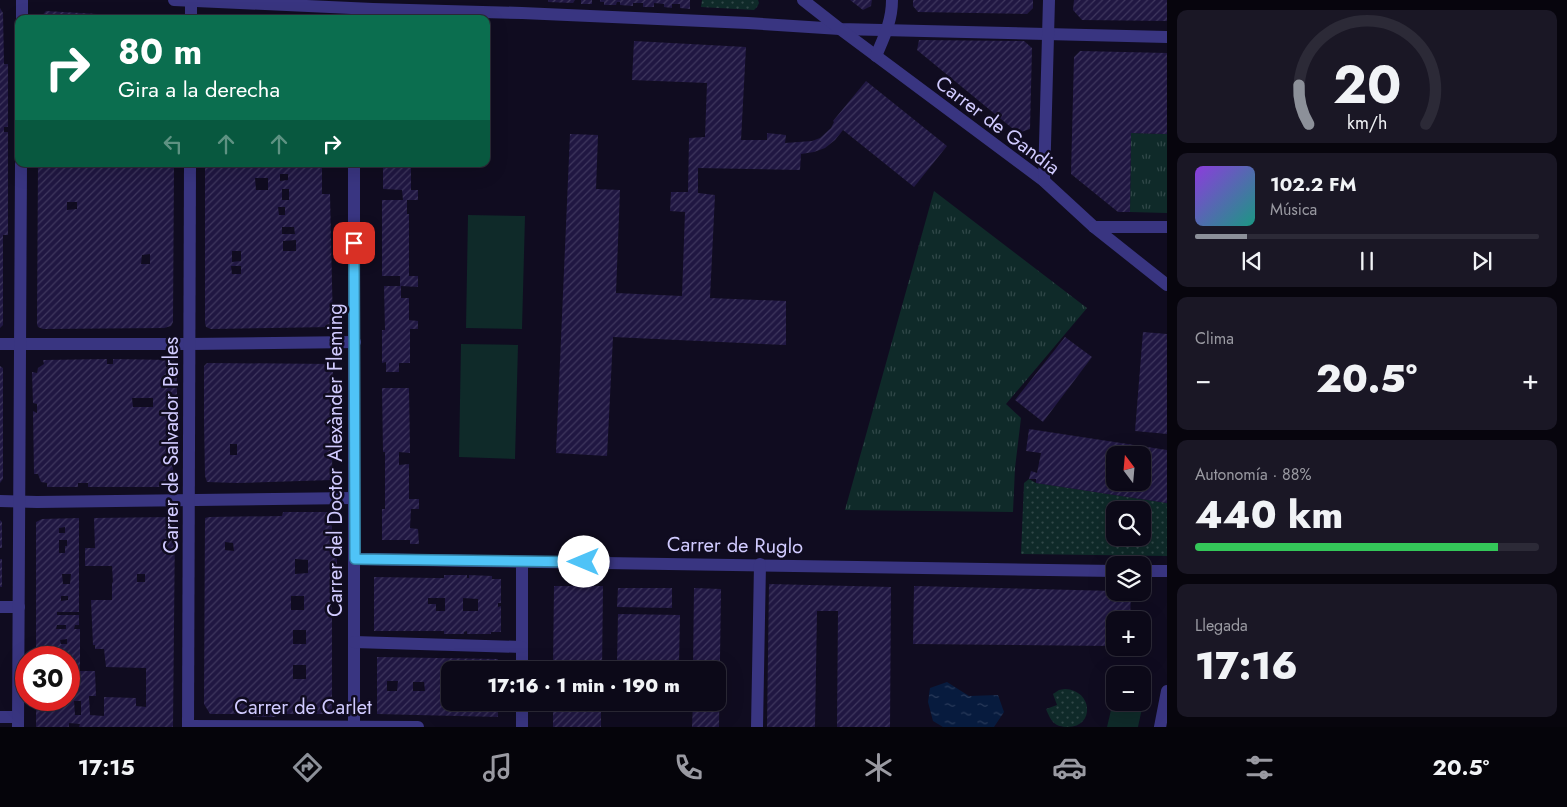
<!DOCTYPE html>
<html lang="es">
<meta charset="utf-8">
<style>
:root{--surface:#0c0918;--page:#1a1725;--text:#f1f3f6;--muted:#9a9aa2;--line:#2c2a37;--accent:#8c9099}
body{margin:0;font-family:Jost,sans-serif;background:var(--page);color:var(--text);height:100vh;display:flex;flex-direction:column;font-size:19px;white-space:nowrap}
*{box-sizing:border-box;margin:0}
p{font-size:16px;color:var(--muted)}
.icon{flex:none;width:28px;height:28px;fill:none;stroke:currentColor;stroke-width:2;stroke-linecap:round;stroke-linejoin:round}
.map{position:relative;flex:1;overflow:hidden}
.drawer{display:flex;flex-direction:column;gap:10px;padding:10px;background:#07050d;width:400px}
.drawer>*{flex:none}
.hud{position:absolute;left:15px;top:15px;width:475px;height:152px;border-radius:10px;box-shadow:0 5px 20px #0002,0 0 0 1px var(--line);background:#0b6e4f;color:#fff;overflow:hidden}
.needle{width:32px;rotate:344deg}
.fabs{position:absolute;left:1106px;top:446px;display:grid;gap:10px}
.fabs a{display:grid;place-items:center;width:45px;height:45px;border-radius:10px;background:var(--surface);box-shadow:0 5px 20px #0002,0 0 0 1px var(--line);font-size:25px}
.speed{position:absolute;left:15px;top:646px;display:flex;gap:10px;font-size:25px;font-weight:700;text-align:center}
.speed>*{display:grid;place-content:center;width:65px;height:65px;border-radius:50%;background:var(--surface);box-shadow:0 5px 20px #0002,0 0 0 1px var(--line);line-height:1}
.speed .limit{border:8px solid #d22;background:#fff;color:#111}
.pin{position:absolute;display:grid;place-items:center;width:42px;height:42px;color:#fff;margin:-21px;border-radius:10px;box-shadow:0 2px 8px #0006}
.me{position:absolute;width:55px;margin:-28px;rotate:270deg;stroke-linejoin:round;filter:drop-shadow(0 0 4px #0008)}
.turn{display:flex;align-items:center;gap:18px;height:105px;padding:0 20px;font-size:22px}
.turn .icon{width:65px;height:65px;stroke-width:2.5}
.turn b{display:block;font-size:35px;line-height:42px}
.lanes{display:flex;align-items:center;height:48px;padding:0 20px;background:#0003;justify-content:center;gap:25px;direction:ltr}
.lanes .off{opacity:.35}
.big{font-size:38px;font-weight:800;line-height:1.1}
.drawer .tile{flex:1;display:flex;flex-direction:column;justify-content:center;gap:8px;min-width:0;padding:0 18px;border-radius:10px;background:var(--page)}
.drawer .dial{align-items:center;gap:0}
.dial svg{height:130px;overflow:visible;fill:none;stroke:var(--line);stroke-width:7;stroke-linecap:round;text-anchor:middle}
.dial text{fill:var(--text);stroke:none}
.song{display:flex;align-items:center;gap:15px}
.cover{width:60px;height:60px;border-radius:8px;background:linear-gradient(135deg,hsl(270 70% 55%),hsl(170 70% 35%))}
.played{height:5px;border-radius:2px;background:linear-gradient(90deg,var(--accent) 15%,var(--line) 15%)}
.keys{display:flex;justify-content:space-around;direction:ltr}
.heat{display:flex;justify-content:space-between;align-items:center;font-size:28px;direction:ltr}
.charge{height:8px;border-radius:4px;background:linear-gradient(90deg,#34c759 88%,var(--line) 0)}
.trip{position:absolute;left:441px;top:661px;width:285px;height:50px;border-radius:10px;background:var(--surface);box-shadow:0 5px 20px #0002,0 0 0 1px var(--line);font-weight:800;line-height:50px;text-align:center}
.tabs{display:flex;height:80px;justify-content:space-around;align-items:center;background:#05040a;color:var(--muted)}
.tabs .icon{width:35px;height:35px}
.tabs .on{color:var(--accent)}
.tabs b{font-size:22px;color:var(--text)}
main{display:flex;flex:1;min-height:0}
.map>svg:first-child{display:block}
</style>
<main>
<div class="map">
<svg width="1167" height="727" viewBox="0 0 1167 727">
<defs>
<pattern id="grass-tufts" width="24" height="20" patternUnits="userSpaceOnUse" patternTransform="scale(1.25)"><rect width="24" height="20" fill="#0f2a29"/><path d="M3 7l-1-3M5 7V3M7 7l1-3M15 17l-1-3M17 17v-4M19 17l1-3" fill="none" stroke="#314849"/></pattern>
<pattern id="park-dots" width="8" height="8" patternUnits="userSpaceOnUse" patternTransform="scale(1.25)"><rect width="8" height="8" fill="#0f2a29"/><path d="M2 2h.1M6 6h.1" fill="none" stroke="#314849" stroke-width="1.8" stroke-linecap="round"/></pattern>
<pattern id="water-ripples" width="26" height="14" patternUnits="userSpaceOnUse" patternTransform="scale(1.25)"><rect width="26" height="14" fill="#071b3e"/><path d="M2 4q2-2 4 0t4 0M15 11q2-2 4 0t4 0" fill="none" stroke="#2a3b5b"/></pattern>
<pattern id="building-hatch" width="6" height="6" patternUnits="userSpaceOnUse" patternTransform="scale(1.25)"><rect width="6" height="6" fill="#201742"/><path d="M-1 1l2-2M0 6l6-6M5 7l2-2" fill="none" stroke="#3f375e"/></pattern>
</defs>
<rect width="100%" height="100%" fill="#100c20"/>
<g fill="url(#grass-tufts)">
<polygon points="1131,133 1167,134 1167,213 1130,212"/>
<polygon points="934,191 1087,308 1006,404 1021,418 1015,468 1013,512 845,510"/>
</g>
<g fill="url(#park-dots)" fill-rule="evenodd">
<polygon points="702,0 758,0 759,3 757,7 754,10 701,7"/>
<path d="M1029 479 1036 483 1167 503V556L1021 554 1024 483ZM1115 510H1142V538H1115Z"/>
<path d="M1065 689C1093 690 1095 727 1068 727 1054 727 1051 721 1046 709L1057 705 1053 694 1059 690Z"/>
</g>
<g fill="#0f2a29">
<polygon points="468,215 525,216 522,329 466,328"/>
<polygon points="461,344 518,345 515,459 459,457"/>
<polygon points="1143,675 1149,676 1138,727 1107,727 1115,693 1115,702 1142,702"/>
</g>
<polygon fill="url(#water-ripples)" points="947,682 969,696 998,695 1004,712 994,727 943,727 933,721 928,702 930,688"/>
<g fill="url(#building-hatch)" fill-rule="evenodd">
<polygon points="548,0 575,0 573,3 548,2"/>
<rect x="581" y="0" width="11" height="4"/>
<polygon points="600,0 690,0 690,9 680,8 680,4 672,4 672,8 664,7 664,4 654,3 654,7 643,7 643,3 633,3 633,6 620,5 620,2 617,2 616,5 604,5 604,2 600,2"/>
<polygon points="850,0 872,0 871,6 863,10"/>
<polygon points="913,0 1033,0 1033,8 1027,14 918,12 913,6"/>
<polygon points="1074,0 1167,0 1167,21 1082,20 1073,10"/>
<polygon points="0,8 3,13 4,64 8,64 8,127 4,127 4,132 8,132 8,235 3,235 3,325 0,328"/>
<polygon points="46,11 149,17 149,19 39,19"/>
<polygon points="919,40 1024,41 1032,48 1030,129 1018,133 917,50"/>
<polygon points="634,41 746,47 741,140 767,140 767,133 786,135 785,143 812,141 820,138 831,128 834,122 833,121 866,81 947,146 914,187 843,130 835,140 825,148 814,152 801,154 800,170 698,168 698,193 715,195 710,298 786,301 786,345 613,337 607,456 556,453 570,134 598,135 596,189 620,190 616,293 682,296 685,212 670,211 671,192 688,192 689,138 705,137 707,83 632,80"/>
<polygon points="1080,51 1167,53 1167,134 1131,133 1130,212 1118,212 1071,174 1074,57"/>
<path d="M38 164H174L173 322 171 326 164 328 43 329 38 327 37 324ZM67 202H77V209L67 210ZM150 254V264H141L142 255Z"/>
<path d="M205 164H322V194H330L333 327 211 329 206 327 205 323ZM280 174H288V180L280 181ZM255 178H268V190H256ZM282 189H289V200H282ZM278 207H285V215H279ZM282 227H294L295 234H282ZM296 240V251H283V241ZM232 251H241V261L232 262ZM231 266H241V274H232Z"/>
<polygon points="383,164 411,164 411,190 418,190 418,200 407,200 407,214 409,214 409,276 418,276 418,287 401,286 401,298 409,298 409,320 418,321 418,329 410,329 410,363 399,363 399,372 386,372 386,362 382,363 382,330 385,330 384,286 400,286 400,276 382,276 382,200 403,200 402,190 383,189"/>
<polygon points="1143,332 1167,334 1167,434 1135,431"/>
<polygon points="1065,337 1092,357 1043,422 1015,400"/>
<path d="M107 359V364H113V359L174 360 177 363V403L174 402 173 407V479L172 482 168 483V487H88V483H78V487H47V483L41 482 38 474H34L33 411 37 413V404L33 403 32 372 37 373 38 368 44 364 43 360ZM132 398H153V407H133Z"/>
<path d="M207 363 333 364 332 480 237 483 207 482 205 476 204 421V366ZM230 444H237V455H230Z"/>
<polygon points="0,366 3,368 3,479 0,483"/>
<polygon points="382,388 409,388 410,453 399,452 399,465 409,464 409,499 419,499 419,509 411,509 410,528 418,529 419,544 410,544 410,540 382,540 382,509 385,509 385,452 383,452"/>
<path d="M1029 429 1167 450V503L1036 483V479H1029L1031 471 1037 473 1041 453 1026 451ZM1115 455H1142V482H1115Z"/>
<path d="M283 512H328L332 516V554L337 556V582L332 583V714H276V717H253V714H210L204 704 205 518 209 517 282 516ZM225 542 233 543 234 551 225 550ZM295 559 308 560V573L295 574ZM291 596H304V610H291ZM293 630H306V644H293ZM293 665H306V679H293Z"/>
<path d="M171 517 173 518 175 524 173 727H79L80 724 69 723V727H36V700H69L68 654H61L60 658H36V522L42 519 79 518V612H57V615H79V625H75L74 629H80V671H95L96 696H89L90 715 104 716V697L136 698V706L146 707V668L106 667 104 649H95V645H93L91 600H112V582L113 583 112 566H85V548H95L94 518ZM65 527V533H59V528ZM59 540H67V546H65V553H59ZM62 574H71L70 584H63ZM137 574H145V582H137ZM61 596H68V600L61 601ZM57 625H66V629H56ZM67 639V644H61L60 640ZM74 701H81V715H75Z"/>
<polygon points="0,520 2,522 2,548 0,548"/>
<rect x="0" y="559" width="2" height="28"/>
<path d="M444 575H467V578H469V575L492 576V579H501V603H498V607L501 606V632H491V634H467V631L464 632V634H444V631H374V577L435 578H444ZM428 598H445V611H436V604H428ZM463 598 478 599V611H463Z"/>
<polygon points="769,584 891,587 890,727 837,727 838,611 817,611 815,727 767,727"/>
<polygon points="554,586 603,586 602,670 553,670"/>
<polygon points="914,586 1115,591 1115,592 1131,592 1130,620 1115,620 1115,646 913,644"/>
<polygon points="618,588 672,588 672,608 617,607"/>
<polygon points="694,588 721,589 719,727 692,727 693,702 718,702 718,670 693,670"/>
<polygon points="618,614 680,615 679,664 617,664"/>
<path d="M377 657 498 659V670H450V702H498V717L377 714ZM387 681H398L397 691H387ZM413 682H424L425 691H413Z"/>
<rect x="553" y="702" width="48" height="25"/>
</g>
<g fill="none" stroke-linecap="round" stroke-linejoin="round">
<g stroke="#393581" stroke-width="12">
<polyline points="174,0 373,9 522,13 748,23 840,29 1167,37"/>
<polyline points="803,0 840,29 1044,181 1094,227 1167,285"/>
<polyline points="22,19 22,0"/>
<polyline points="191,19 191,0"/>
<path d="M876 56C884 37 892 21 892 0"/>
<polyline points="354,164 354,727"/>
<polyline points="1044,181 1049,0"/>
<polyline points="1094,227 1167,227"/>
<polyline points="0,344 190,344 355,342"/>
<polyline points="0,501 37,502 354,498"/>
<polyline points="355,559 1115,571"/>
<polyline points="522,562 522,670"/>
<polyline points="1142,571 1167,571"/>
<polyline points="0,607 19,607"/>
<polyline points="354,642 522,647"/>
<polyline points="522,702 522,727"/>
<polyline points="0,717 18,717"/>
<polyline points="188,726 418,727"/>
<polyline points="18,727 21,164"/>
<polyline points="188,727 190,164"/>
<polyline points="757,727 760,564"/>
<polyline points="1160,727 1167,691"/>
</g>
</g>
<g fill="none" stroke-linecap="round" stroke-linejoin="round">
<g stroke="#337fa1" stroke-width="12">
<polyline id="route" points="354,243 355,559 584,562"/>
</g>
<use href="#route" stroke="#4fc3f7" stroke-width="9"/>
</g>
<g text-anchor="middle" stroke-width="5" stroke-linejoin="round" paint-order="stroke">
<g font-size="20" fill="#d1cbff" stroke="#100c20">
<text transform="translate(998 125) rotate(37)" y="7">Carrer de Gandia</text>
<text transform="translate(171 445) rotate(-90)" y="7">Carrer de Salvador Perles</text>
<text transform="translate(335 460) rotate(-90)" y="7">Carrer del Doctor Alexànder Fleming</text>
<text transform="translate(735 545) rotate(1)" y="7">Carrer de Ruglo</text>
<text x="303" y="714">Carrer de Carlet</text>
</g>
</g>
</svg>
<div class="fabs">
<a><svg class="needle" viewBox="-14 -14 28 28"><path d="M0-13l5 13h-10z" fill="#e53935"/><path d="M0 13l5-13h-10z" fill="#9a9aa2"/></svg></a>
<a><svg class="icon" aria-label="search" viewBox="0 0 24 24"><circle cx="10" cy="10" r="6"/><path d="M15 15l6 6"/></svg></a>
<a><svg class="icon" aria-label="layers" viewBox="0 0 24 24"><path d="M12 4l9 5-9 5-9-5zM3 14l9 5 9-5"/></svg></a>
<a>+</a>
<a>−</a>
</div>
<div class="speed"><div class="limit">30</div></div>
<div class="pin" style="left:354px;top:243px;background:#d93025"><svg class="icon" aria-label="arrive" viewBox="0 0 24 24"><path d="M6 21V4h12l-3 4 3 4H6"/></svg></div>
<svg class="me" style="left:584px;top:562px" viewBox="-20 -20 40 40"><circle r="19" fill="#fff"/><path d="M0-13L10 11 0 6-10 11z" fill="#4fc3f7"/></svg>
<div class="trip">17:16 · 1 min · 190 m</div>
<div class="hud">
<div class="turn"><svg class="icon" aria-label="right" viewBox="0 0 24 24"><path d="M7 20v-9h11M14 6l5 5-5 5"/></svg><div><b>80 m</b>Gira a la derecha</div></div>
<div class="lanes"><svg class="icon off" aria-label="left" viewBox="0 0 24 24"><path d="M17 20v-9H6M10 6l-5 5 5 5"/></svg><svg class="icon off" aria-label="ahead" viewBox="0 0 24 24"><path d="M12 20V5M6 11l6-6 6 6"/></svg><svg class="icon off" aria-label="ahead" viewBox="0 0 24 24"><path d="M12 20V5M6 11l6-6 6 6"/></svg><svg class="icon" aria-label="right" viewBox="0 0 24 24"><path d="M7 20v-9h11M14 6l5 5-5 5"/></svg></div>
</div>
</div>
<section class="drawer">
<div class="tile dial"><svg viewBox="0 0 100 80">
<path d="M14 69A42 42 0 1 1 86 69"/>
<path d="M14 69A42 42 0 0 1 8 45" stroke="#8c9099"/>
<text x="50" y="56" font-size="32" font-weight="700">20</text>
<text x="50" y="72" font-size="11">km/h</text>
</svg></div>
<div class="tile">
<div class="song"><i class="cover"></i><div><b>102.2 FM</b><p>Música</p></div></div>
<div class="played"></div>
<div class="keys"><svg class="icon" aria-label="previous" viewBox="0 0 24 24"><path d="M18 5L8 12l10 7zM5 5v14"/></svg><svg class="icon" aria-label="pause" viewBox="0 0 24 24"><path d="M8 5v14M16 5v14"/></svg><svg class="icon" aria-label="next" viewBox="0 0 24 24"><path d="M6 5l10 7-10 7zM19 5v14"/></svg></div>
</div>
<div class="tile"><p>Clima</p>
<div class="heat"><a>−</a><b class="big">20.5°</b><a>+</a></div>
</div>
<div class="tile"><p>Autonomía · 88%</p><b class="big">440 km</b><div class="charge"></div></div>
<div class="tile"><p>Llegada</p><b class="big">17:16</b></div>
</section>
</main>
<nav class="tabs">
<b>17:15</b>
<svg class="icon on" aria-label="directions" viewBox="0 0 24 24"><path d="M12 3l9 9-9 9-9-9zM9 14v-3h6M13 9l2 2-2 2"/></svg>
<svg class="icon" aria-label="music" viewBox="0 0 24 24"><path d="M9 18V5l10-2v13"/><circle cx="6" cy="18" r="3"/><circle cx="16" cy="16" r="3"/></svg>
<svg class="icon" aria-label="phone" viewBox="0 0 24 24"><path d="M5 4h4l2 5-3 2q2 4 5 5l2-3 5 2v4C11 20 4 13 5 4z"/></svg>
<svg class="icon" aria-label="climate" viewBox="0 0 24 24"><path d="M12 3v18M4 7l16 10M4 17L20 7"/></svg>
<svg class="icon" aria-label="car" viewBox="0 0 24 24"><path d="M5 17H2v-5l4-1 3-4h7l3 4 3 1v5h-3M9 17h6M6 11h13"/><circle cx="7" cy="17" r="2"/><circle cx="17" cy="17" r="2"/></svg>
<svg class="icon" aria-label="filters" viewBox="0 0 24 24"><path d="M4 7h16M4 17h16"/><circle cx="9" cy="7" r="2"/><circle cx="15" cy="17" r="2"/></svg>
<b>20.5°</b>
</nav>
